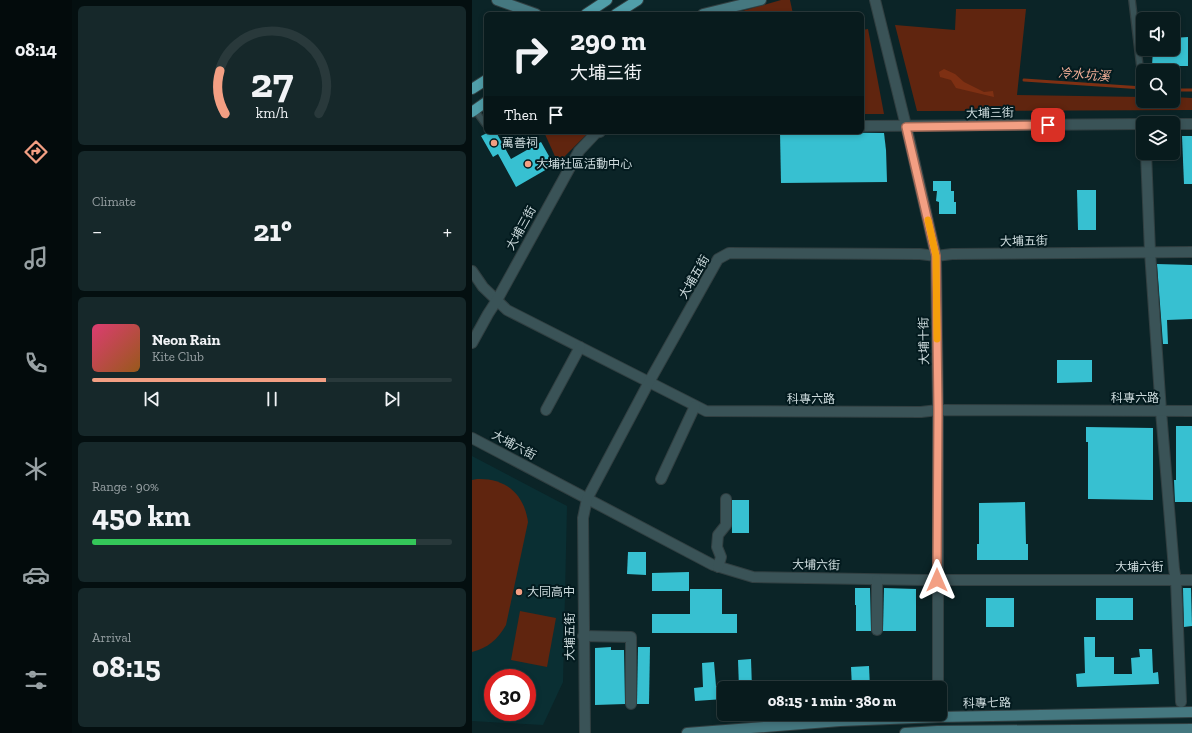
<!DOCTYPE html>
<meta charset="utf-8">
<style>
:root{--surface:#081b1d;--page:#16282a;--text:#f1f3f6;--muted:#98a1a4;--line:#29393b;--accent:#f39f83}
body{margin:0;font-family:"Zilla Slab","Noto Sans TC",serif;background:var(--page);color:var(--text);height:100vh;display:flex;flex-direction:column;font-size:15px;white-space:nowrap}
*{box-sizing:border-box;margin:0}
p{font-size:13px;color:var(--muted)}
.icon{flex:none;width:22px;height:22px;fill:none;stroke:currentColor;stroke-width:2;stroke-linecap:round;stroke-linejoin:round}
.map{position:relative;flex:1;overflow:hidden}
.side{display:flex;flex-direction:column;gap:6px;padding:6px;background:#040f10;width:400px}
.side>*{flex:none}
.top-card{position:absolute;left:12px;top:12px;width:380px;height:122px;border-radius:6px;box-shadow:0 2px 6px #0003,0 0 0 1px var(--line);background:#081b1d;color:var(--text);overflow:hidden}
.buttons{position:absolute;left:664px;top:12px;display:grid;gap:8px}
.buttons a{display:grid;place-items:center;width:44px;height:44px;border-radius:6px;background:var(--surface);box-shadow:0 2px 6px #0003,0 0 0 1px var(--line);font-size:20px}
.speed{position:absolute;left:12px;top:669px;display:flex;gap:8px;font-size:20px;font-weight:700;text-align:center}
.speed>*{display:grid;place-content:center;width:52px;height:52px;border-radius:50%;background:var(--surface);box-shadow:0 2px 6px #0003,0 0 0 1px var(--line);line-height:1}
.speed .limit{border:6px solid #d22;background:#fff;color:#111}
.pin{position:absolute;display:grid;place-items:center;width:34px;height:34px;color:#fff;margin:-17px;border-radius:8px;box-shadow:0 2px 6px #0006}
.me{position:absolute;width:44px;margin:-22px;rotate:0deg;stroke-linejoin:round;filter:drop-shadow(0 0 3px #0008)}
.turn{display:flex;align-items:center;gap:14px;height:84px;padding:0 20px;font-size:18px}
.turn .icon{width:52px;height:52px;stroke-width:2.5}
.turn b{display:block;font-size:28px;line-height:34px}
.then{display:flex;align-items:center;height:38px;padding:0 20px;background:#0003;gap:8px;font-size:15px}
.big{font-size:30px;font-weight:800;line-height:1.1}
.side .widget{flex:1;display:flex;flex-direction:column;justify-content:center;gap:6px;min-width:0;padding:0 14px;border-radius:6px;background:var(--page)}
.side .dial{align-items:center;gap:0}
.dial svg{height:104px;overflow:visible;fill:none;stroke:var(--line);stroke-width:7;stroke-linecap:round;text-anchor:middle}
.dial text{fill:var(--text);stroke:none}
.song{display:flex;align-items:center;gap:12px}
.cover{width:48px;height:48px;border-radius:6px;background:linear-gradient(135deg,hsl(340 70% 55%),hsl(30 70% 35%))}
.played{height:4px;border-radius:2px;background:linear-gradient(90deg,var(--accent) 65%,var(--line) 65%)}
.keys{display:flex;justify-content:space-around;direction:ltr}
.heat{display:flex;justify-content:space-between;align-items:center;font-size:22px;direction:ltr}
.charge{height:6px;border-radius:3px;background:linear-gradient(90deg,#34c759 90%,var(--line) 0)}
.trip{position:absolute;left:245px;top:681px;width:230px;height:40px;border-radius:6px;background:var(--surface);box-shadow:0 2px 6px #0003,0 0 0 1px var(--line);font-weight:800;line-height:40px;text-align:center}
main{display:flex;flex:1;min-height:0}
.menu{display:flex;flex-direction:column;width:72px;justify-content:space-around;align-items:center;background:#030b0c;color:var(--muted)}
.menu .icon{width:28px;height:28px}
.menu .current{color:var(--accent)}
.menu b{font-size:18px;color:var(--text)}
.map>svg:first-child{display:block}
</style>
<main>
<nav class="menu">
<b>08:14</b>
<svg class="icon current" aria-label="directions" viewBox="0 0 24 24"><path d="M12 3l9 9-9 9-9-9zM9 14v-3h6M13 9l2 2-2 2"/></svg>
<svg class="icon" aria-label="music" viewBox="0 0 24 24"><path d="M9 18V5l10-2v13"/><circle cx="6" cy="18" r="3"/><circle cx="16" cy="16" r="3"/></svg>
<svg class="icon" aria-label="phone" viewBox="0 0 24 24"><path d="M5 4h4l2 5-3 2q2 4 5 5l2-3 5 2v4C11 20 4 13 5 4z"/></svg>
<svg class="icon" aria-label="climate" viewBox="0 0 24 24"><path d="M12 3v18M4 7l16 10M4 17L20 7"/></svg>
<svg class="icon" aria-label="car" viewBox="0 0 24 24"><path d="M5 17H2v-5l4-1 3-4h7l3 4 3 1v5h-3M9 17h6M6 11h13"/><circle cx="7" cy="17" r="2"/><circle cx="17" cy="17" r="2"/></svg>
<svg class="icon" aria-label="filters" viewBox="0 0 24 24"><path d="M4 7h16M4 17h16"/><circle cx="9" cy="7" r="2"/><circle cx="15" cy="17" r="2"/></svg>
</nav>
<section class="side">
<div class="widget dial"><svg viewBox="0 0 100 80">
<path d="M14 69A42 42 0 1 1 86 69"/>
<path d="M14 69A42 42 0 0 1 10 36" stroke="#f39f83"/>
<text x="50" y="56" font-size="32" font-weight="700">27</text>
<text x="50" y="72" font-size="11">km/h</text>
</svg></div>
<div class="widget"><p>Climate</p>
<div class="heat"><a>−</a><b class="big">21°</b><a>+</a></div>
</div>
<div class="widget">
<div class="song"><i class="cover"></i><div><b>Neon Rain</b><p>Kite Club</p></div></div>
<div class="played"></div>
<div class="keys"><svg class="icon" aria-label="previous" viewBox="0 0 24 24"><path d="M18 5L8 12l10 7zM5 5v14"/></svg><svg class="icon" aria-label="pause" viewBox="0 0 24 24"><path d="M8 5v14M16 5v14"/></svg><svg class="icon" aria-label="next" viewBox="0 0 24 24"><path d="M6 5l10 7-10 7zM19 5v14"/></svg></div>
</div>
<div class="widget"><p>Range · 90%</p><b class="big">450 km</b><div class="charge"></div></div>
<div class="widget"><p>Arrival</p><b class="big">08:15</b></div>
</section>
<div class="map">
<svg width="720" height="733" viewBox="0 0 720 733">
<rect width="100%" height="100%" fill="#0b2427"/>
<path fill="#0a2f33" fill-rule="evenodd" d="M0 456 95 506 91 682 71 725 0 721ZM21 678H55V712H21Z"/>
<g fill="#60250f">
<polygon points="309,0 318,0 321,14 267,14 267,12"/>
<polygon points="484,9 554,9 545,95 671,97 671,101 701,101 701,97 720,98 720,110 445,111 423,25 483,30"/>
<polygon points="396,29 412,114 390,114 390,30"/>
<polygon points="72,132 117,132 86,163"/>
<path d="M5 479C34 478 52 494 56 522L34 625C26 639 16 648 0 652V480Z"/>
<polygon points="48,611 84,618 75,667 39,660"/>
</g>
<polygon fill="#7e3013" points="472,69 483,74 492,82 512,92 521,91 522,97 484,88 479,80 468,77 467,72"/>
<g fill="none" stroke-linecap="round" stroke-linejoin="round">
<g stroke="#7e3013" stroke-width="3">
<polyline points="552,80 671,88"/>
<polyline points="701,90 720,90"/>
</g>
</g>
<g fill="#37c0d1">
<polygon points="716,37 716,66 680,66 681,49 701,49 701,38"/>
<polygon points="17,132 24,132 39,159 69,142 82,165 44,187 26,154 21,157 9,136"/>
<polygon points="308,132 412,133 414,150 415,182 309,183"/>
<polygon points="710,136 720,136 720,184 712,184"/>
<polygon points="461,181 479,181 479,191 482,191 482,202 484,202 484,214 467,214 467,202 464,201 465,191 461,191"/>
<polygon points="605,190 624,190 624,230 606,230"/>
<polygon points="685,264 720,265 720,319 695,320 696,344 691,344"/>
<polygon points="585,360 620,360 620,382 585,383"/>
<polygon points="704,426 720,426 720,502 703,502 702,480 704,480"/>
<polygon points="614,427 681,428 681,500 616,499 616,442 614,442"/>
<rect x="260" y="500" width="17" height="33"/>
<polygon points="553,502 554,544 556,544 556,560 505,560 505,544 507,544 507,503"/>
<polygon points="156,552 174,552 174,575 155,574"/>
<polygon points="217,572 217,591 180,591 180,573"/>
<polygon points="383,588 398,588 399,631 384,631 384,605 383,605"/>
<polygon points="412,588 444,589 444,631 411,631"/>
<polygon points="711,588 719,588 720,626 712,627"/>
<polygon points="218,589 250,589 250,614 265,614 265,633 180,633 180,614 218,614"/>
<rect x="514" y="598" width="28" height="29"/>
<rect x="624" y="598" width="37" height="22"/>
<polygon points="612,637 623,637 623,657 642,657 642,674 660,674 659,658 668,657 667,649 680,649 681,673 686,672 687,684 605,687 604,674 613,673"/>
<polygon points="139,647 139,650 152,650 153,704 123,705 123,648"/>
<polygon points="166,647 178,647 177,704 165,704"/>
<polygon points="279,659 280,688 267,688 266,660"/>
<polygon points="242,662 244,686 252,686 252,699 223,701 222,688 231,687 230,663"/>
<polygon points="397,666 398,688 380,688 379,667"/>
</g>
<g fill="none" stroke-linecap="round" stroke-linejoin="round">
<g stroke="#313f41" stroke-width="8">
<g id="lane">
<polyline points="660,0 668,67"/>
<polyline points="3,110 13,124"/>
</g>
</g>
<g stroke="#313f41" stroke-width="12">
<g id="street">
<polyline points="403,0 437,138 464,256 466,410 466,688"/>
<polyline points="701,124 720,124"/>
<polyline points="390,126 671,124"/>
<polyline points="674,153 678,252 689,411 702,569 704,580 709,702"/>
<polyline points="0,271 11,287 35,310 234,411 449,412 466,410 720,411"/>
<polyline points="0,343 16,314 25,300 107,151 124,133 128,132"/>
<polyline points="74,410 108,347"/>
<polyline points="0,438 241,565 281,577 452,580 720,580"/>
<polyline points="189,479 223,406"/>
<polyline points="246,567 249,557 245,547 246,535 254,525 254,499"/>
<polyline points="405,630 405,580"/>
<polyline points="111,636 159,637 159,704"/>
<polyline points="113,733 111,518 115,499 177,382 246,259 257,253 448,254 464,256 480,254 720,252"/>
</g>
</g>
<g stroke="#313f41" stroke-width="12">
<g id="secondary">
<polyline points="25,0 64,14"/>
<polyline points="231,14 289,0"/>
<polyline points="215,733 368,721 467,717 720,712"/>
<polyline points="433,733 465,731 720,729"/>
</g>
</g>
<g stroke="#313f41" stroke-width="12">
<g id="primary">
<polyline points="114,14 135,0"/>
<polyline points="144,14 166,0"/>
<polyline points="0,89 14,80"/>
<polyline points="0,112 14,102"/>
</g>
</g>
<use href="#lane" stroke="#3a5357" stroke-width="5.5"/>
<use href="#street" stroke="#3a5357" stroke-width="10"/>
<use href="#secondary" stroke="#457880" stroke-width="10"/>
<use href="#primary" stroke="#509ea9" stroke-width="10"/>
</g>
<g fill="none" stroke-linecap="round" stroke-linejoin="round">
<g stroke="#9e6755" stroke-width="10">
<polyline id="route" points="465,580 466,410 464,256 434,127 576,125"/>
</g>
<use href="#route" stroke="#f39f83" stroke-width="7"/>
<polyline stroke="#f59e0b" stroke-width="7" points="456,220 464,256 465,339"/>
</g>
<g fill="#f39f83" stroke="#031a1e" stroke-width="1.5">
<circle cx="22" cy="143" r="4"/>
<circle cx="56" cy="164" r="4"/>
<circle cx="47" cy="592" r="4"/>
</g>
<g text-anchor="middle" stroke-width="4" stroke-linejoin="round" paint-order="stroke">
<g font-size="12" fill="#cedcde" stroke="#031a1e">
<text transform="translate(518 113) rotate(-1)" y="4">大埔三街</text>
<text transform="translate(49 228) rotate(-61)" y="4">大埔三街</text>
<text transform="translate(552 241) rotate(-1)" y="4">大埔五街</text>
<text transform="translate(222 277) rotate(-60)" y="4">大埔五街</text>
<text transform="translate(452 341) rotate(-91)" y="4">大埔十街</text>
<text x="663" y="402">科專六路</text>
<text x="339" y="403">科專六路</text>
<text transform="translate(42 445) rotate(28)" y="4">大埔六街</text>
<text transform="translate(344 565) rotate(1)" y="4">大埔六街</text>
<text x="667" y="571">大埔六街</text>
<text transform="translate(98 637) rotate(-90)" y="4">大埔五街</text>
<text transform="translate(515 703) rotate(-1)" y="4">科專七路</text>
</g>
<g font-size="12" fill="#cedcde" stroke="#031a1e" text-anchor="start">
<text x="30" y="147">萬善祠</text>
<text x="64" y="168">大埔社區活動中心</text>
<text x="55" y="596">大同高中</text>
</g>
<g font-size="13" font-style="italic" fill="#f3af98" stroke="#031a1e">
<text transform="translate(612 74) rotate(4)" y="5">冷水坑溪</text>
</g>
</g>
</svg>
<div class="buttons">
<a><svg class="icon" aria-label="sound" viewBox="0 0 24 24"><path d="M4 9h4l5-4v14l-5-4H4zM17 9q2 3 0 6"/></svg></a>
<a><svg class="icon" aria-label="search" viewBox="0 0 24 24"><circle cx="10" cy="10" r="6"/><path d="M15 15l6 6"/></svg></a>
<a><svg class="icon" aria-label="layers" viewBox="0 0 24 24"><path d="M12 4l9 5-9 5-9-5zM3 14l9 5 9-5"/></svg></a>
</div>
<div class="speed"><div class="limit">30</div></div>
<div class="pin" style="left:576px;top:125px;background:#d93025"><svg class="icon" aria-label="arrive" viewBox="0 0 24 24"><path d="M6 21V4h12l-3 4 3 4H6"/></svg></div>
<svg class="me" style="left:465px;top:580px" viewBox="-20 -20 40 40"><path d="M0-17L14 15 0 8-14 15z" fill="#f39f83" stroke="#fff" stroke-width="4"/></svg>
<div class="trip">08:15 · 1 min · 380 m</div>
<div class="top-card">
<div class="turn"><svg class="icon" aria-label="right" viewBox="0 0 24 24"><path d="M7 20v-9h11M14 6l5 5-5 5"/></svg><div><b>290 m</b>大埔三街</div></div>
<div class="then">Then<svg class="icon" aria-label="arrive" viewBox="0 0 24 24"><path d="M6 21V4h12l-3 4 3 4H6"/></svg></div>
</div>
</div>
</main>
